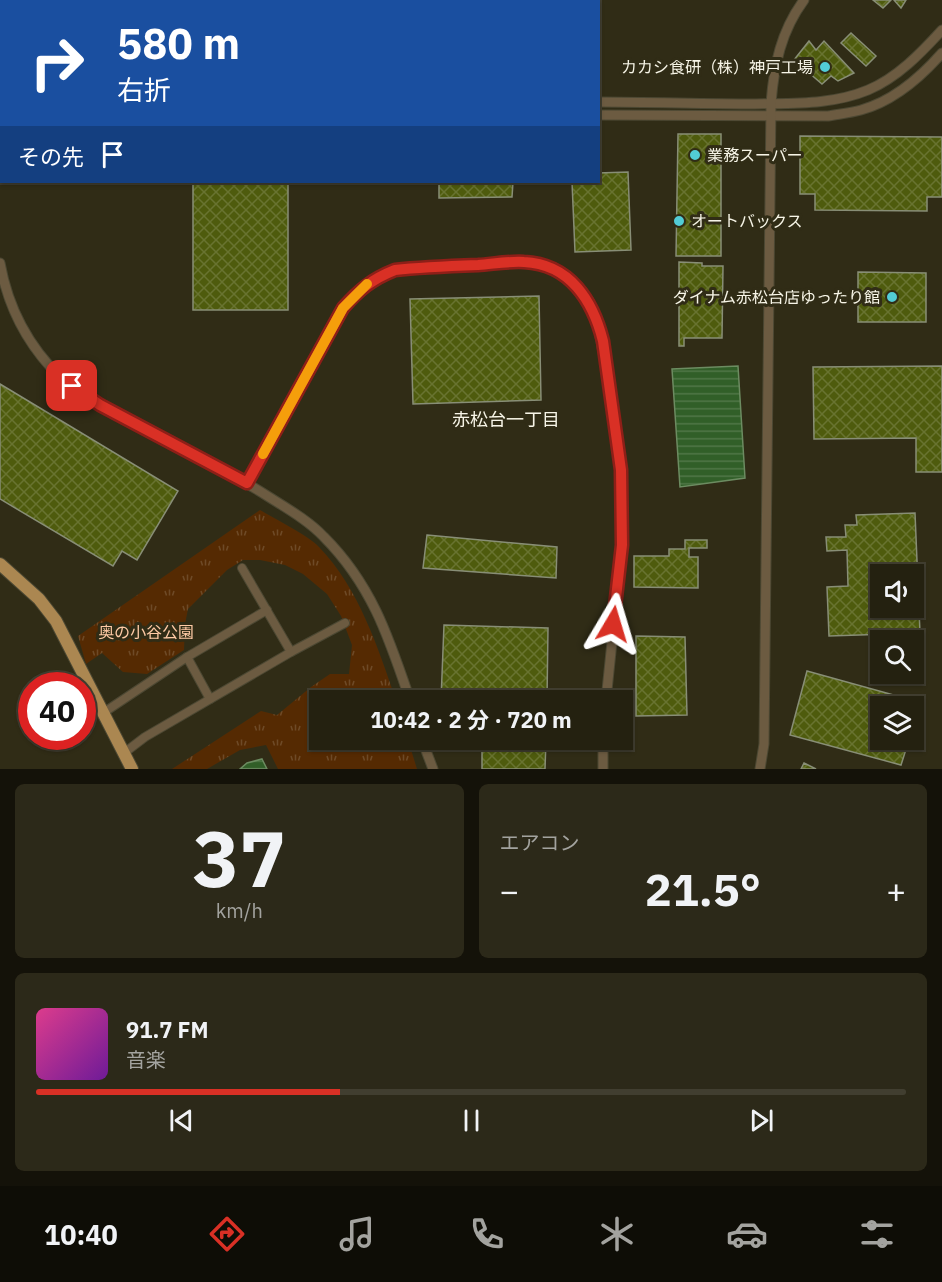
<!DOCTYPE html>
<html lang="ja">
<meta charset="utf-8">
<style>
:root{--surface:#242110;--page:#2c2919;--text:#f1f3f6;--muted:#a3a39f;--line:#413e30;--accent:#d93025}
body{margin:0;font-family:"IBM Plex Sans","Noto Sans JP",sans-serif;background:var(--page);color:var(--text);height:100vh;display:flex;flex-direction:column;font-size:22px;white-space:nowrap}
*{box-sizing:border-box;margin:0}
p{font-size:20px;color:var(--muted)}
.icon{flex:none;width:33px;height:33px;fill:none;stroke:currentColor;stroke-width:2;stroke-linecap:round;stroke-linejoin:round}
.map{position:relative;height:769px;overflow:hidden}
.sheet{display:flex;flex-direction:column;gap:15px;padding:15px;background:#141209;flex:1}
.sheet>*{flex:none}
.guide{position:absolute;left:0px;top:0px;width:600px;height:183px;box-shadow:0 2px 4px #0004,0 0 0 2px var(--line);background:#1a4fa0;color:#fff;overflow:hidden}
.buttons{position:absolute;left:870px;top:564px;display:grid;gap:12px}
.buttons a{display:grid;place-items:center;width:54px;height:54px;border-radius:0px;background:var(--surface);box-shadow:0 2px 4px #0004,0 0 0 2px var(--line);font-size:30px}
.speed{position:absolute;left:18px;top:672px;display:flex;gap:12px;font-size:30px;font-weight:700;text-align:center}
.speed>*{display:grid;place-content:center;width:78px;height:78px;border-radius:50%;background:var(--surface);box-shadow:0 2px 4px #0004,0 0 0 2px var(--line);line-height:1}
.speed .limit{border:9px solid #d22;background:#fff;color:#111}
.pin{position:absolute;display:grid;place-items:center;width:51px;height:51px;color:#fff;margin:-26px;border-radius:12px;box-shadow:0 3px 9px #0006}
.me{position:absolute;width:66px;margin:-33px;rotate:7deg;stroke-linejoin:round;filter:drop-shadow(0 0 4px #0008)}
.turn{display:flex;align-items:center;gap:21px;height:126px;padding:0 18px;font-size:27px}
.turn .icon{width:78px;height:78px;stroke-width:2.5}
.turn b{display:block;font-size:42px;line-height:51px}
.then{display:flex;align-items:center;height:57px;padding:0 18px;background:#0003;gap:12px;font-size:22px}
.big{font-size:45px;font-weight:700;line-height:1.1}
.sheet .card{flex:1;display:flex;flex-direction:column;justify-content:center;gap:9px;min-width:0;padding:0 21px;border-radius:9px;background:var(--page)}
.sheet .dial{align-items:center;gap:0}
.dial b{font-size:78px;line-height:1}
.song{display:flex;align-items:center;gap:18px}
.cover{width:72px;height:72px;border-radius:9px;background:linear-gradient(135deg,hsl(330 70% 55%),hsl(280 70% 35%))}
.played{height:6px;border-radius:3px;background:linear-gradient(90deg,var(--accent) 35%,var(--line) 35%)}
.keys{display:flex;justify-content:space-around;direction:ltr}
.heat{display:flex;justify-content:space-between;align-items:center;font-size:33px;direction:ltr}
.sheet .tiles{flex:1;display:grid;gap:15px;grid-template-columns:1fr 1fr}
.card:last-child{grid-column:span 2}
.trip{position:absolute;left:309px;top:690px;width:324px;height:60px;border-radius:0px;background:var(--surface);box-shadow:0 2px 4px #0004,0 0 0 2px var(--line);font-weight:700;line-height:60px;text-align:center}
.dock{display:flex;height:96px;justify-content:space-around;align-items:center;background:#0e0d06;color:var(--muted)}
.dock .icon{width:42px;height:42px}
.dock .on{color:var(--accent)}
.dock b{font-size:27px;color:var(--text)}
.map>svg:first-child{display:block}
</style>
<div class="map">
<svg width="942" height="769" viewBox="0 0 942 769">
<defs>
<pattern id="park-tufts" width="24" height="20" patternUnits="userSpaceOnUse" patternTransform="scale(1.5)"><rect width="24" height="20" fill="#552a02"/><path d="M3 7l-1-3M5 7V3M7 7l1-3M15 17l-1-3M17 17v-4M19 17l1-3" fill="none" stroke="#6e4a27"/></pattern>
<pattern id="water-rules" width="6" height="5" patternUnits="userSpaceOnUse" patternTransform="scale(1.5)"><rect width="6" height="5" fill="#315f28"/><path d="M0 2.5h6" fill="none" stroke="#507747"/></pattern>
<pattern id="building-cross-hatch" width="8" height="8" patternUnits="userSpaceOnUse" patternTransform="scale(1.5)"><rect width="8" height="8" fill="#4e5b0d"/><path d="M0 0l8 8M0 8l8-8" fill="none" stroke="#687330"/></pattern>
</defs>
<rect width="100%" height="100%" fill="#302c16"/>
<path fill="url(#park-tufts)" d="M260 510C275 519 309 536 319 547 359 588 378 648 396 700H320V740H408L417 769H278L266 745 240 750 207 769H172L261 711 277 715 311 687 330 674H349L352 645 341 616 327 594 303 574 285 565 260 560H243L227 570 188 609 185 624 184 650 147 674 123 672 102 653 86 664 78 636Z"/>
<g fill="url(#water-rules)" stroke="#6c8c61" stroke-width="1.5">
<polygon points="738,366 745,478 680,487 672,369"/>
<polygon points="262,759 267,769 240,769 247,763"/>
</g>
<g fill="url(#building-cross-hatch)" stroke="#888e76" stroke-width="1.5" fill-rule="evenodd">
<polygon points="138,0 301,0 294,2"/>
<polygon points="404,0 438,0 439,2 405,2"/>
<polygon points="873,0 891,0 883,8"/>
<polygon points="894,0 906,0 901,8"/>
<polygon points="851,33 876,56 866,66 841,43"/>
<polygon points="809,41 816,50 824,41 854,73 838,81 831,76 822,84 794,60"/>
<polygon points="678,134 721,134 721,256 676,256"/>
<polygon points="800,136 942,137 942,197 927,197 927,211 815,210 815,194 800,194"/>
<polygon points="628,172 631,250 575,252 572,182 598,182 598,173"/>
<rect x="193" y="182" width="95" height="128"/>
<polygon points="439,182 521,182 513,182 512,197 439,198"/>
<polygon points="679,262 702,263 702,266 723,266 722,338 684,338 684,346 679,346"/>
<polygon points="858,272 926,273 926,322 858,322"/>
<polygon points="539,296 541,400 413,404 410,299"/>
<polygon points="942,366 942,472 916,472 916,438 814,439 813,367"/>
<polygon points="0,384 178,491 137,560 122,551 113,566 0,499"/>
<path d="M915 513 920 633 829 636 827 587 848 586 847 550 827 551 826 537H846L845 525H857L856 515ZM880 574H914V608H880Z"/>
<polygon points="427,535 557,547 556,578 423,568"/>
<polygon points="685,540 707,540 707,548 689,548 689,557 698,557 698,588 634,587 634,556 669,556 669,549 685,549"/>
<polygon points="444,625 548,628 547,700 441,700"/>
<polygon points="636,636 685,637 687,715 636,716"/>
<polygon points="807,671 919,702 914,722 914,706 880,706 880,740 909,740 901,765 790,735"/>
<polygon points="482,740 546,740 545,769 482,769"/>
<polygon points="804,763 816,769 801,769"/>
</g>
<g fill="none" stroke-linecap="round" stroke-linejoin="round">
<g stroke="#4c4833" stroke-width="10">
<g id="minor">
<polyline points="242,568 291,652"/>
<polyline points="187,657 210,699"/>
<polyline points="103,713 187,657 267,610"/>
<polyline points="124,753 145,737 291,652 345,623"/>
</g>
</g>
<g stroke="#4c4833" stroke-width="11">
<g id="tertiary">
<polyline points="0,93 2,93"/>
<path d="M598 102C651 102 703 104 755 104 793 103 832 105 868 90 897 78 921 53 942 30"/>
<polyline points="0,109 2,109"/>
<path d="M598 115 828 116C839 114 850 113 861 110 894 101 920 78 942 53"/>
<path d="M0 263C8 308 28 346 61 378 82 398 111 412 138 425 182 449 227 470 269 497 288 509 309 521 324 537 372 585 389 638 410 700"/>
<path d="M247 483 343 308C365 283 379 272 413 268L525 262 547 266 564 275 578 286 589 301 597 320 614 411 621 470 622 516V545L606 700"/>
<polyline points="422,740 433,769"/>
<polyline points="603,740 603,769"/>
<path d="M760 769 764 744 771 103C774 65 781 31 804 0"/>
</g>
</g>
<g stroke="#4c4833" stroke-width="14">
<polyline id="primary" points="0,564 39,599 56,621 132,769"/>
</g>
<use href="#minor" stroke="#6c5b41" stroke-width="8"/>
<use href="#tertiary" stroke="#6c5b41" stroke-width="9"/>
<use href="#primary" stroke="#ab8751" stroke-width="12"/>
</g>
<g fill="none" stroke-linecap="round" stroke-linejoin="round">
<g stroke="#8d1f18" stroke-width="15">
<path id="route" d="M72 386 100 405 247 483 343 308C359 290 372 279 395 270 422 267 450 266 478 265 493 264 509 261 524 262 570 264 593 301 603 341L621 470 622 545 613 624"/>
</g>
<use href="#route" stroke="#d93025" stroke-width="10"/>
<polyline stroke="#f59e0b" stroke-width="10" points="263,454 343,308 367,284"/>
</g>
<g fill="#52ccd6" stroke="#302c16" stroke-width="2">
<circle cx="825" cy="67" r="6"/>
<circle cx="695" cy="155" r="6"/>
<circle cx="679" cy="221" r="6"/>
<circle cx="892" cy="297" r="6"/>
</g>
<g text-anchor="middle" stroke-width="6" stroke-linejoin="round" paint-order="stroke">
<g font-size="16" fill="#f7f5e7" stroke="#302c16" text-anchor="end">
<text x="813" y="73">カカシ食研（株）神戸工場</text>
<text x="707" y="161" text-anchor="start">業務スーパー</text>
<text x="691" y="227" text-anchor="start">オートバックス</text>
<text x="880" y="303">ダイナム赤松台店ゆったり館</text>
</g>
<g font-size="16" fill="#fecaa5" stroke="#302c16">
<text x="146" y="638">奥の小谷公園</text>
</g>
<g font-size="18" fill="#f7f5e7" stroke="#302c16">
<text x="506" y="426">赤松台一丁目</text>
</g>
</g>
</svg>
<div class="buttons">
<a><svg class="icon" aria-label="sound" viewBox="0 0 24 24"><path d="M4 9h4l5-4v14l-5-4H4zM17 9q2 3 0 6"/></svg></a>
<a><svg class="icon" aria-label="search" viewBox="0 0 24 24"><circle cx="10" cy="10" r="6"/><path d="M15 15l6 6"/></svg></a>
<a><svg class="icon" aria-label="layers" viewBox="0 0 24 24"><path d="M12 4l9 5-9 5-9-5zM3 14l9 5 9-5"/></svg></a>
</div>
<div class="speed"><div class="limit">40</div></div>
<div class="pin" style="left:72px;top:386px;background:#d93025"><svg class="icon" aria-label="arrive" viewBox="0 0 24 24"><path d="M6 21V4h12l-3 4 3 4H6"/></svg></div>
<svg class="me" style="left:613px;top:624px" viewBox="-20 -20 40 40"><path d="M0-17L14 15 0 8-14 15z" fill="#d93025" stroke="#fff" stroke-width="4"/></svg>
<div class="trip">10:42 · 2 分 · 720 m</div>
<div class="guide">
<div class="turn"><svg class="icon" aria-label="right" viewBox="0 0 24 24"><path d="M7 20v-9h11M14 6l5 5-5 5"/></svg><div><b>580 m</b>右折</div></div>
<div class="then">その先<svg class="icon" aria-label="arrive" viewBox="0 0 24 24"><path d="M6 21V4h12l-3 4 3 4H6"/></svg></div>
</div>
</div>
<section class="sheet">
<div class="tiles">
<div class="card dial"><b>37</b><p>km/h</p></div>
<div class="card"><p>エアコン</p>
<div class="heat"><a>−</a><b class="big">21.5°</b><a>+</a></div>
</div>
<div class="card">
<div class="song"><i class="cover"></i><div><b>91.7 FM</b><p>音楽</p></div></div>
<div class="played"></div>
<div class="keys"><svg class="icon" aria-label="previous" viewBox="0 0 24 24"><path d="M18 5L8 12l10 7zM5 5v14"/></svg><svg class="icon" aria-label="pause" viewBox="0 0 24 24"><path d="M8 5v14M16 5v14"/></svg><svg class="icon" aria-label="next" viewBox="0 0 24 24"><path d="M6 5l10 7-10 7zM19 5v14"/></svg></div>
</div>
</div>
</section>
<nav class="dock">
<b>10:40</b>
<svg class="icon on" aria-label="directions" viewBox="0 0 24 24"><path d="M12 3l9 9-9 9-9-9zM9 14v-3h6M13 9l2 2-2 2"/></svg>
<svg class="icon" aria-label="music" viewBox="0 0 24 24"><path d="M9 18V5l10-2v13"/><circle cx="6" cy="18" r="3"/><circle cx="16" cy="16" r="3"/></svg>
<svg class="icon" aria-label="phone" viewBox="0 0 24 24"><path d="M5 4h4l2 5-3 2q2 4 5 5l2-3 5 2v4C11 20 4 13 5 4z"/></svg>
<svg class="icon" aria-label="climate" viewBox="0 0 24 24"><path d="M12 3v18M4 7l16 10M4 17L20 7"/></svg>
<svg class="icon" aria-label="car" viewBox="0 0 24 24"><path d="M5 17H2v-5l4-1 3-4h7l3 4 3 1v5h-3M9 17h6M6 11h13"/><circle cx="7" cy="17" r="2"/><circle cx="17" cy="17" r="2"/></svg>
<svg class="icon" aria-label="filters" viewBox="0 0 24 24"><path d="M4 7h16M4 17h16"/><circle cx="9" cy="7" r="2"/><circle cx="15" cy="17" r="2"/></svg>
</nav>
